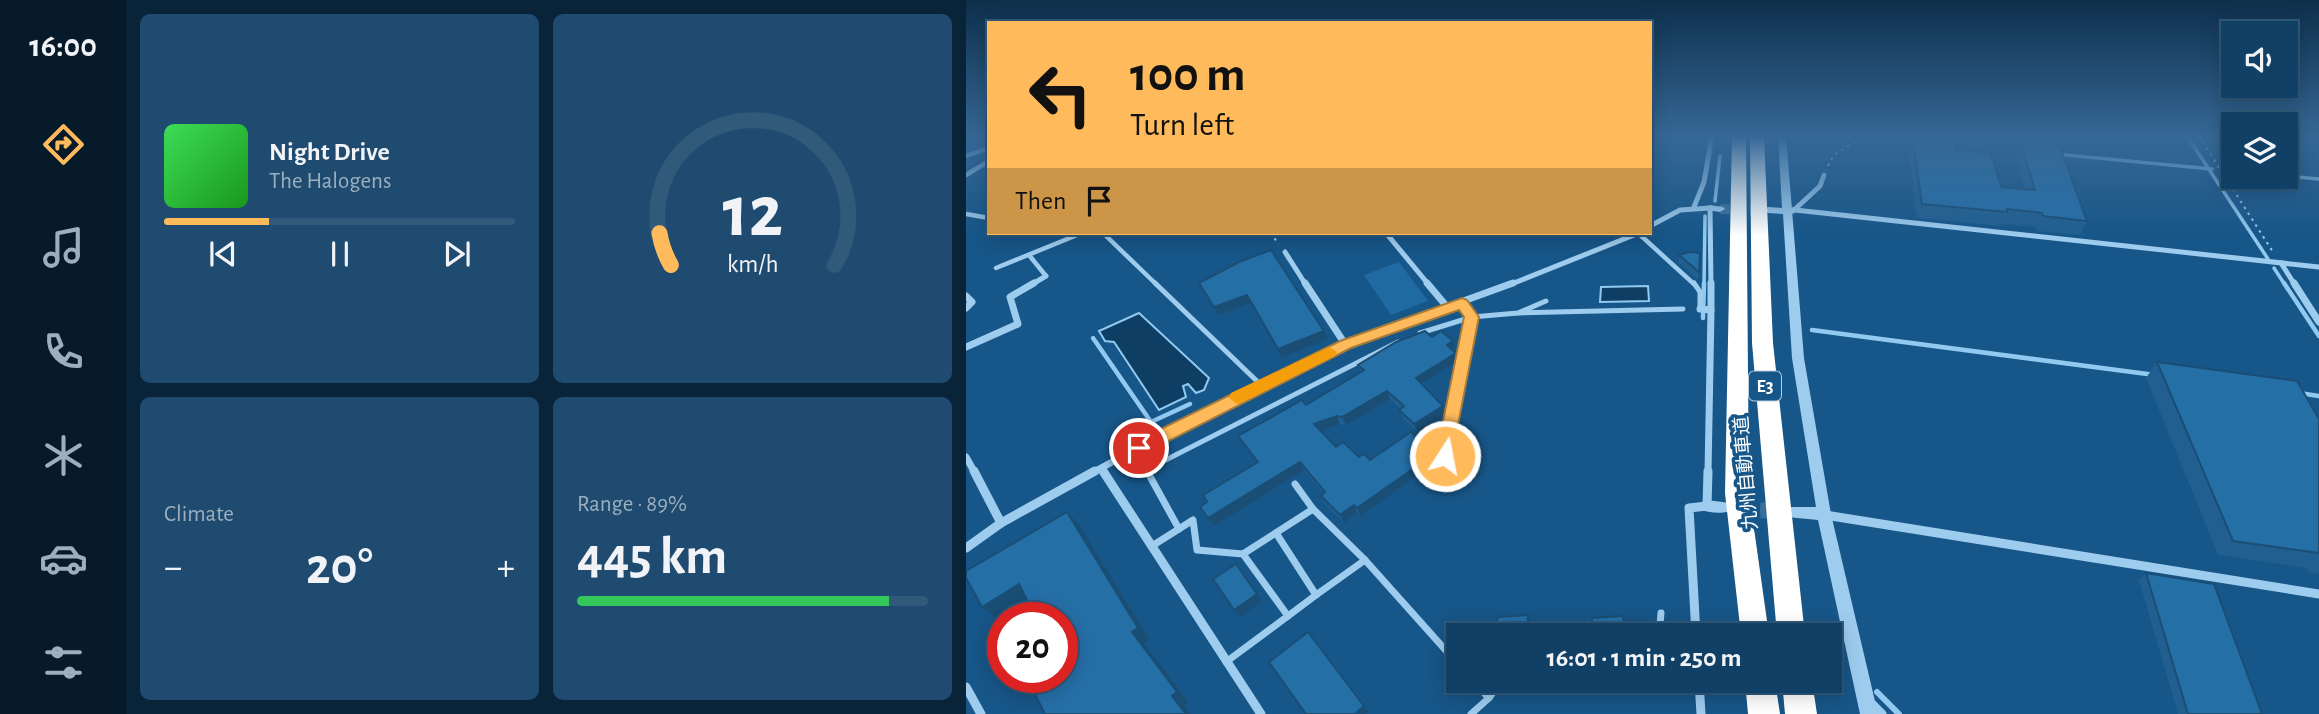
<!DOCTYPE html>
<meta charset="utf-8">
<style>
:root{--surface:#114066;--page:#1e4b6f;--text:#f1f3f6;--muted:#9cafbf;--line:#30597a;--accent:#ffbb5b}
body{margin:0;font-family:"Alegreya Sans","Noto Sans JP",sans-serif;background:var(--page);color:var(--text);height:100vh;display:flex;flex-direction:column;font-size:26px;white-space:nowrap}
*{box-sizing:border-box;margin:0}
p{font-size:23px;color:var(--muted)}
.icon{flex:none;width:38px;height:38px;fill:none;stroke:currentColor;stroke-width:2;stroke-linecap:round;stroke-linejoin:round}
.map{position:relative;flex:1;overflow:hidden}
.panel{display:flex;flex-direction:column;gap:14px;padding:14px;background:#092338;width:840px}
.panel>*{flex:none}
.top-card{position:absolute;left:21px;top:21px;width:665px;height:214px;border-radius:0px;box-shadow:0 4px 18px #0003,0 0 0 2px var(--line);background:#ffbb5b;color:#111;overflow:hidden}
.buttons{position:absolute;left:1255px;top:21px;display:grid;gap:14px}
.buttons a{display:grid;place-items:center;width:77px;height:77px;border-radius:0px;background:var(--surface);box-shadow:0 4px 18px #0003,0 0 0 2px var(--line);font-size:35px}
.speed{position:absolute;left:21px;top:602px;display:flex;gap:14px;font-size:35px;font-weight:700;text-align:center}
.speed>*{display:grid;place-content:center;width:91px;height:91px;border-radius:50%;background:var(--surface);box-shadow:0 4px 18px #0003,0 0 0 2px var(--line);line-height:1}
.speed .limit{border:10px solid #d22;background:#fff;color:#111}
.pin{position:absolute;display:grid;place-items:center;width:60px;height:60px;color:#fff;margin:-30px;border:4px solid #fff;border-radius:50%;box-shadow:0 2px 7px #0007}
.me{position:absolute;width:77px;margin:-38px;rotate:11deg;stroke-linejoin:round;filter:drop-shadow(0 0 5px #0008)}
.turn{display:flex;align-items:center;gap:24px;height:147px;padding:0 28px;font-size:32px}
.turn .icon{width:91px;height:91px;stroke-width:2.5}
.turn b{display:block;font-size:49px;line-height:60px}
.then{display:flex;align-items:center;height:66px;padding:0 28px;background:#0003;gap:14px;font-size:26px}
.big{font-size:52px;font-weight:700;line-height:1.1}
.panel .widget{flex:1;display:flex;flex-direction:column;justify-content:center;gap:10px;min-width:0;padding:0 24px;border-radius:10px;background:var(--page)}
.panel .dial{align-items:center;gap:0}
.dial svg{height:182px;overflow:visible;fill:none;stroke:var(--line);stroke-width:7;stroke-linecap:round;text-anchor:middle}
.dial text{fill:var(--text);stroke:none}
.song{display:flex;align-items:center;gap:21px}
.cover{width:84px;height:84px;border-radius:10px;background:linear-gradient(135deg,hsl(130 70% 55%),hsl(120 70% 35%))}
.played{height:7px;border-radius:4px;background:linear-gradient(90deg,var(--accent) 30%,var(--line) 30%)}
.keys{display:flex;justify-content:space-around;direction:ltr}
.heat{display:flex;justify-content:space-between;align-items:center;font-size:38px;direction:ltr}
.charge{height:10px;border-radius:5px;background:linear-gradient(90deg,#34c759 89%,var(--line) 0)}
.panel .tiles{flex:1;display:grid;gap:14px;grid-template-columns:repeat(2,1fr)}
.trip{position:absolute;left:480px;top:623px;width:396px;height:70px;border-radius:0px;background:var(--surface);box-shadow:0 4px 18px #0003,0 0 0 2px var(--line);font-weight:700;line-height:70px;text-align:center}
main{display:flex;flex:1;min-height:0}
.dock{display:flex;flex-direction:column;width:126px;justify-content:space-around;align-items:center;background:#071a29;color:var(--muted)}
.dock .icon{width:49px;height:49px}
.dock .on{color:var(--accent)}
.dock b{font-size:32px;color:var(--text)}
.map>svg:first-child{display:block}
</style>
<main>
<nav class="dock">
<b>16:00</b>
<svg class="icon on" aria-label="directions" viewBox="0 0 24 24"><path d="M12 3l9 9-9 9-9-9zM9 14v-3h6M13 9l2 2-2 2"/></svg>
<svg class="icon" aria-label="music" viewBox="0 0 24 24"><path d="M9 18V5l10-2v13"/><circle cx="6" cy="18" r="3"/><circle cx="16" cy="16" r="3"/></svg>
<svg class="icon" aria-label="phone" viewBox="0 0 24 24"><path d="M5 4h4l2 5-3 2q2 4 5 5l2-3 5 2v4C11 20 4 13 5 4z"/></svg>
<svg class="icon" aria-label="climate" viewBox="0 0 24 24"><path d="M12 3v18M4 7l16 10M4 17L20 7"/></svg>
<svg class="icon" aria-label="car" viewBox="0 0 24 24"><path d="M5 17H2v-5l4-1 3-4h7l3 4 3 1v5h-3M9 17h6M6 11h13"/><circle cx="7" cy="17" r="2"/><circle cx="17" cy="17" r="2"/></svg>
<svg class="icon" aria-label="filters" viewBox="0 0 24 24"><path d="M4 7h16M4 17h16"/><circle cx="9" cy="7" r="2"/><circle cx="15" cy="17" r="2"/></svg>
</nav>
<section class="panel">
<div class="tiles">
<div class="widget">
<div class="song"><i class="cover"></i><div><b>Night Drive</b><p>The Halogens</p></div></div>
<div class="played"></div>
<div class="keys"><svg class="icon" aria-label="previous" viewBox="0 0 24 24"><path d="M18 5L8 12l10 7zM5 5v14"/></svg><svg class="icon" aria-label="pause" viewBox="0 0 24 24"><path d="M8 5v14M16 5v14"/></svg><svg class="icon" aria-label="next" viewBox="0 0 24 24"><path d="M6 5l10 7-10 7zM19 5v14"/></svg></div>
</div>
<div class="widget dial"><svg viewBox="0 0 100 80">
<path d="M14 69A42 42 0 1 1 86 69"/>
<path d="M14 69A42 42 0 0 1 9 55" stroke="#ffbb5b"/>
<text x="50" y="56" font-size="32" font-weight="700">12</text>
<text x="50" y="72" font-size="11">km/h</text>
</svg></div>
<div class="widget"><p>Climate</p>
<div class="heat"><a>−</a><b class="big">20°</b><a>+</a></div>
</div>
<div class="widget"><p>Range · 89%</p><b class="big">445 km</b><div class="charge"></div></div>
</div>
</section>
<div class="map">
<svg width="1353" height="714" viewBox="0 0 1353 714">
<rect width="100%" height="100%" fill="#175688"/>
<polygon fill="#1f6aa2" points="433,262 462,301 425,315 398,275"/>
<g fill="#0f3e65" stroke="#91c9f0" stroke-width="2">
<polygon points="682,286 683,301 634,302 635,287"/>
<polygon points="173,313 243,378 238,390 230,393 222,384 217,386 220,397 193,410 148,342 139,341 133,331"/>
</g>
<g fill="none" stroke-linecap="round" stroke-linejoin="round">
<g stroke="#91c9f0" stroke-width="3.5">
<polyline points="1221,136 1302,259"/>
<polyline points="1090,154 1246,169"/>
<polyline points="1259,170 1267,171"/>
<polyline points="1320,176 1353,179"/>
<polyline points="749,201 754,156"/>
<polyline points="1308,268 1319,285"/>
<polyline points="738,285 739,216"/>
</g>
<g stroke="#91c9f0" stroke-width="4.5">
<polyline points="1318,283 1353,336"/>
<polyline points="737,318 738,283"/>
<polyline points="846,330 1189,375"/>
<polyline points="127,338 185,422 224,404"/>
<polyline points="1333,393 1353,396"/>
</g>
<polyline stroke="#91c9f0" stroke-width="6" points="911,692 933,714"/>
<polyline stroke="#3a6f9a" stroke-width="10" stroke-dasharray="10 5" stroke-linecap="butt" points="754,209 801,210"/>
<polyline stroke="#3a6f9a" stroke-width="16" stroke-dasharray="16 8" stroke-linecap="butt" points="770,508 815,512"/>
<g stroke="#9eccee" stroke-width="2" stroke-dasharray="2.5 4.5" stroke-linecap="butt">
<polyline points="902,136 905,140 932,136"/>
<polyline points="1233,136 1307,252"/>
<polyline points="862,166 868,155 899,136"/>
<polyline points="304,233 313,244"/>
</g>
<g stroke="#9eccee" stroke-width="4.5">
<polyline points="0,156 17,150"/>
<polyline points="0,175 23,161"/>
<polyline points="0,214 23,218"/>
<polyline points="137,233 191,285"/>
<polyline points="672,233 729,285"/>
<polyline points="63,255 80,276"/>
<polyline points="30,268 116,233"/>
</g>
<g stroke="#9eccee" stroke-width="5">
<polyline points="189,283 296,386"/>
<polyline points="728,283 734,292 734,309"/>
<polyline points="496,303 506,317 552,313 580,301"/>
<polyline points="552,313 717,309"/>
<polyline points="454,333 506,317 479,456"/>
<polyline points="182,473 180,470 432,342"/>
</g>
<g stroke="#9eccee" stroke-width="7">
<polyline points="181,471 213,529"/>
<polyline points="310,533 350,595 399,560 347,509"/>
<polyline points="186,546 227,520 231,550 277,554 322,616 260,662"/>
<polyline points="277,554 347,509 329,484"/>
<polyline points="399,560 492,664"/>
<polyline points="322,616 350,595"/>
<polyline points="693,635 695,613"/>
<polyline points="507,681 523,698"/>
<polyline points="505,714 523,698 535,681"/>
</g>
<g stroke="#9eccee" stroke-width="5">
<polyline points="17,150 23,149"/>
<polyline points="728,207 738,182 746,136"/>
<polyline points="820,209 1353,267"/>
<polyline points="827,211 854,186 858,175"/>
<polyline points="684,226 714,210 744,208 745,285"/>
<polyline points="420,233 463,285"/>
<polyline points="319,252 340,285"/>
<polyline points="1315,263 1329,285"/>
<polyline points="65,285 80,276"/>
<polyline points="543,285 673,233"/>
</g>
<g stroke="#9eccee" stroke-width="7">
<polyline points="339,283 379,344"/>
<polyline points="461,283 482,308"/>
<polyline points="1328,283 1353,322"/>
<polyline points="0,296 6,302 0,308"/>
<polyline points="734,309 745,310 745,283"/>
<polyline points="0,347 52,324 44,297 68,283"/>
<polyline points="0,457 9,473"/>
<polyline points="135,469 138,473"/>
<polyline points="126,473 210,427 379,344 547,283"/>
<polyline points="742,473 745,310"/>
</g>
<g stroke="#9eccee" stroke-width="9">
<polyline points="8,471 35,523"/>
<polyline points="137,471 295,714"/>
<polyline points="859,515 1353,594"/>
<polyline points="0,548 35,523 129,471"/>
<polyline points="730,635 723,508 741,506 742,471"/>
<polyline points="733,681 735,714"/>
<polyline points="0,687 15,714"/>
<polyline points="906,704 916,714"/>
</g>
<g fill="#9eccee" fill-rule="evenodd">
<polygon points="812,136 820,136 838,358 865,514 912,714 894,714 852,520 821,517 819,513 821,509 826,507 850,507 826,358 817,214 802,213 797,210 802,207 816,208"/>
<polygon points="744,205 757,207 759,209 754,212 741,210 741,206"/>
<path d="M741 500 764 503 766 507 764 511C756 514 744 513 736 510L734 506 736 502Z"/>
</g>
<g fill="#fff" fill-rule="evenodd">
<polygon points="766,136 780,136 783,493 803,635 775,635 759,493"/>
<polygon points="784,136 798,136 807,343 839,635 811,635 786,343"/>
<polygon points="779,681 809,681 814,714 782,714"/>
<polygon points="816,681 846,681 851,714 819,714"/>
</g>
</g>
<g fill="#205f90">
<polygon points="942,136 987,136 990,150 1035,187 1059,189 1049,155 1054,141 1121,221 1114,235 1071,231 1070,227 1036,224 1035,226 951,218 941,140"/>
<polygon points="734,253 732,280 713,263 713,255"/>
<polygon points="466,337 489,349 487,351 490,353 492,361 456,383 477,406 480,414 451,432 436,417 433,410 435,409 424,399 380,425 374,424 355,431 370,447 393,457 404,460 471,462 394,516 391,513 378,523 359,504 355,496 358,494 338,470 248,526 241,502 291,462 272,436 340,405 395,372 392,365"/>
<polygon points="1191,362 1353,419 1353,574 1343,572 1341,568 1252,555 1180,378"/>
<polygon points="1180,573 1296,714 1212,714 1173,580"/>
<polygon points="564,622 563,635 526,635 526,634"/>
</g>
<g fill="#1a4e75">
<polygon points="281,295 285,303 252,315 248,307"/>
<polygon points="358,331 361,339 316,357 312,349"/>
<polygon points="487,341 489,349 483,353 481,345"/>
<polygon points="490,353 492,361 452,386 450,378"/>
<polygon points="421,391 424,399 380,425 376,417"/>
<polygon points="477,406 480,414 451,432 448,424"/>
<polygon points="371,416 374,424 352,432 348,424"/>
<polygon points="468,454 471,462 394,516 391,508"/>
<polygon points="334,462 338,470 248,526 242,518"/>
<polygon points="388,505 391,513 378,523 374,515"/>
<polygon points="101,512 112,523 183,639 178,643 222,702 218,706 224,714 220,714 206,696 166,632"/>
<polygon points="270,564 296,601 274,617 268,610"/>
<polygon points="53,584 66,595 30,618 16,607"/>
<polygon points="562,615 564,622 563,635 561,635"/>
<polygon points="398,706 402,712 400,714 389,714"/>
</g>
<g fill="#256fa7" stroke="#1a4e75" stroke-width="2">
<polygon points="946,136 987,136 990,150 1025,153 1035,187 1069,190 1054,141 1093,145 1121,221 1077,216 1076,213 1041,209 1041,212 956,204"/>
<polygon points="305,250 358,331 312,349 281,295 248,307 233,283 273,262"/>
<polygon points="723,252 734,253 733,272 713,255"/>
<polygon points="459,331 466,337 475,331 487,341 481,345 490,353 450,378 477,406 448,424 433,410 438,406 421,391 376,417 371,416 348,424 370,447 377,442 393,457 398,454 404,460 445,432 468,454 391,508 388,505 374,515 355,496 359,492 334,462 242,518 234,507 241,502 237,495 292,462 272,436 336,400 340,405 398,370 392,365 430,342"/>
<polygon points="1191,362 1331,381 1353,419 1353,553 1267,541"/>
<polygon points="101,512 172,628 166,632 211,692 206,696 220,714 79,714 60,677 96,677 96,618 46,618 64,606 53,584 16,607 0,578 0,571"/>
<polygon points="270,564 291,594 268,610 247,579"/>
<polygon points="1180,573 1248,584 1296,714 1222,714"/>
<polygon points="562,615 561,635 540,635 540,633 526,634 532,617"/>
<polygon points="657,616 658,621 680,621 683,635 626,635 626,618"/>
<polygon points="342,632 398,706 389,714 340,714 303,662"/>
</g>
<linearGradient id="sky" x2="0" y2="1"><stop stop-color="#0d2f4b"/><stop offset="0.58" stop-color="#366896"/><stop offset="1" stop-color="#366896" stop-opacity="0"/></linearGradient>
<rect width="1353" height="236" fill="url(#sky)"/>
<polygon fill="#ffbb5b" stroke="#a67a3b" stroke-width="2" points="496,298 501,300 513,317 485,461 479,463 472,461 470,456 498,317 493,310 385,348 179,453 166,453 164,448 166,443 374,341"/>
<polygon fill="#f59e0b" points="363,347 371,352 369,356 277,402 271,404 263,398 265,393"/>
<g text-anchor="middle" stroke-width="7" stroke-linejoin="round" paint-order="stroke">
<rect fill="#175688" stroke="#b9ccdb" stroke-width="2" x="783" y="371.5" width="32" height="29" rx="5"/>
<g font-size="18" font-weight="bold" fill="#fff">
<text x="799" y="392">E3</text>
</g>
<g font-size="19" fill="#fff" stroke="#175688">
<text transform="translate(779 473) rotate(-95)" y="7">九州自動車道</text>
</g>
</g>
</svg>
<div class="buttons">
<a><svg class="icon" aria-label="sound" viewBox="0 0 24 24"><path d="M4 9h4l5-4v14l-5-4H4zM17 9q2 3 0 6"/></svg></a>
<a><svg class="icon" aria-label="layers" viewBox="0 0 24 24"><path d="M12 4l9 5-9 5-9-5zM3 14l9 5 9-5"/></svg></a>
</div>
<div class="speed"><div class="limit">20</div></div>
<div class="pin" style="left:173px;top:448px;background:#d93025"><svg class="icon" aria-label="arrive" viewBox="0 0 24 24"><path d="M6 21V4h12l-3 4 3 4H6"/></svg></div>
<svg class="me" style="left:479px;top:456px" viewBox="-20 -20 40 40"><circle r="17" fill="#ffbb5b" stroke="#fff" stroke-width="3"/><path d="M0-11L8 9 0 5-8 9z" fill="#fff"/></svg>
<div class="trip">16:01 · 1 min · 250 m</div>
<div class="top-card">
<div class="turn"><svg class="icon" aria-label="left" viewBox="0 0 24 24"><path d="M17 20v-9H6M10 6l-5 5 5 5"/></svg><div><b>100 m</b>Turn left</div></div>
<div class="then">Then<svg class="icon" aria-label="arrive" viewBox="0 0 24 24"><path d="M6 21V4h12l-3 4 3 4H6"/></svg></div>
</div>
</div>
</main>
